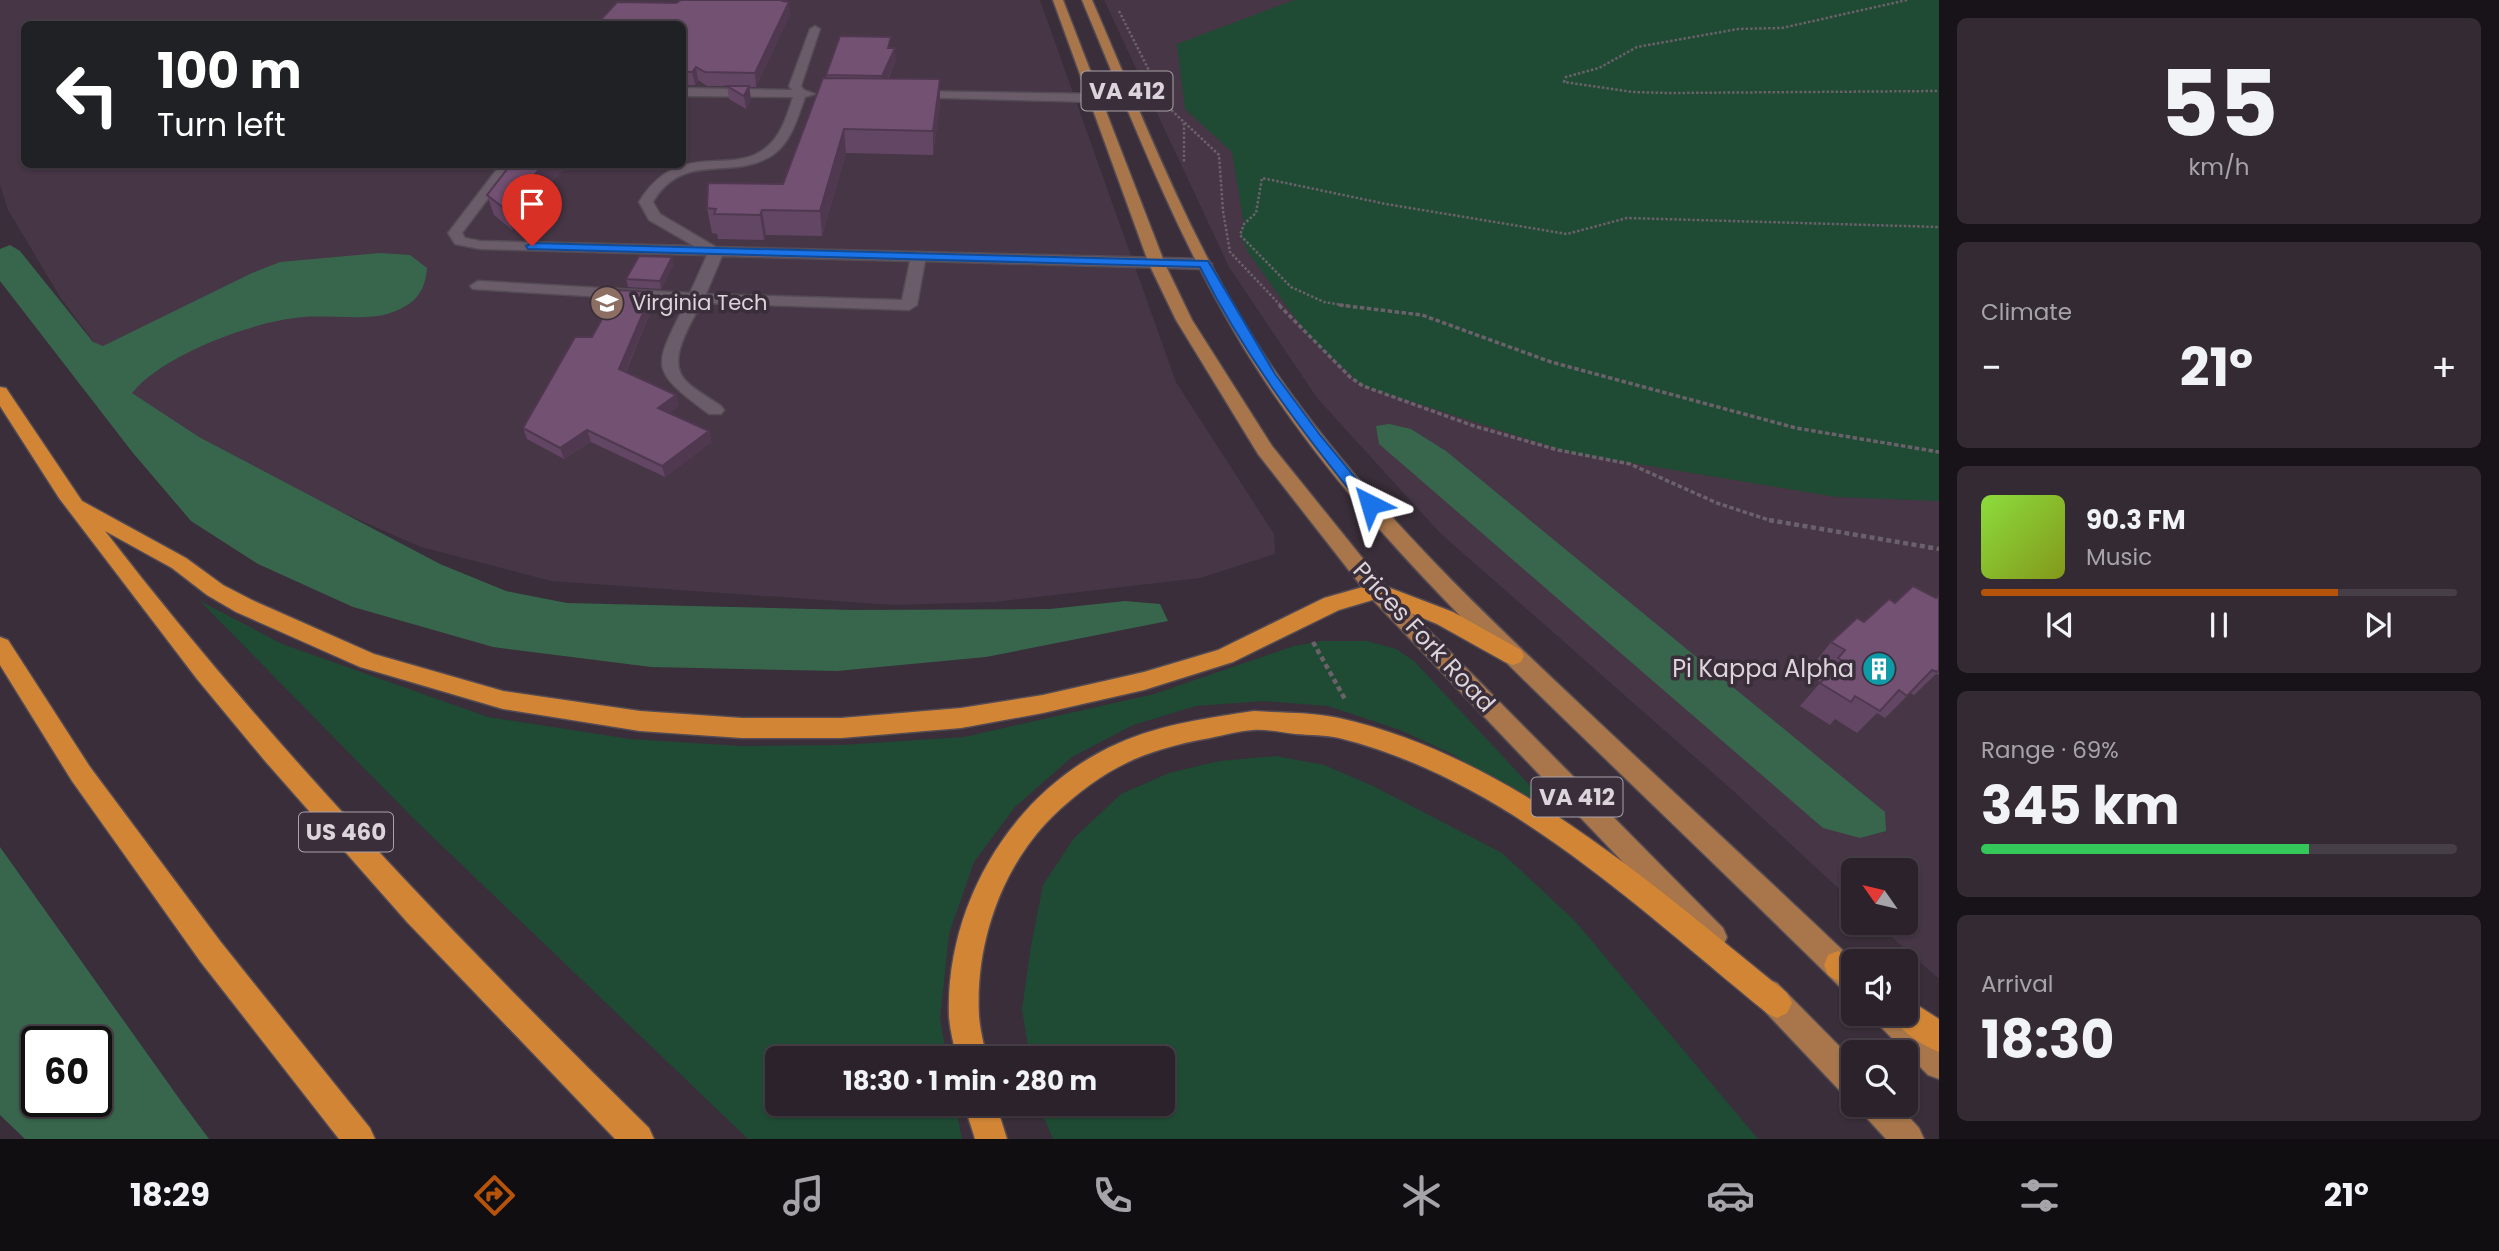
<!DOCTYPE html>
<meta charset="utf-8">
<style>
:root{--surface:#2b222b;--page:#332a33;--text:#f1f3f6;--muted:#a6a4a9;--line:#473f47;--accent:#b45309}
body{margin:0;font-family:Poppins,sans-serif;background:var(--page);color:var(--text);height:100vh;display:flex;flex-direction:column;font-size:26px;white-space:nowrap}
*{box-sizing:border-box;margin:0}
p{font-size:23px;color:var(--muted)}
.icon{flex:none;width:38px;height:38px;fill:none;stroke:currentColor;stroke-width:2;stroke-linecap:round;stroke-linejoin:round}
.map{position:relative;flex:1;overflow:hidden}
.sheet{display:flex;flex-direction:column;gap:18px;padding:18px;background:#181318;width:560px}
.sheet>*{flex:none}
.hud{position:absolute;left:21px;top:21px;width:665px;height:147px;border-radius:10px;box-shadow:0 2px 5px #0004,0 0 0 2px var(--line);background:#202124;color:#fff;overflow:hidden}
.needle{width:46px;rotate:304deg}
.buttons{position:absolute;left:1841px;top:858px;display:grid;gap:14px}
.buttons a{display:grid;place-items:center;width:77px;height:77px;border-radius:10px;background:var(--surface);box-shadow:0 2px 5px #0004,0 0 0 2px var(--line);font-size:35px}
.speed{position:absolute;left:21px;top:1026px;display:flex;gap:14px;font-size:35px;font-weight:700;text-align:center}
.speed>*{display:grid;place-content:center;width:91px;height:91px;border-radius:50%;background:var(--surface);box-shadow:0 2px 5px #0004,0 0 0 2px var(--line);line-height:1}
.speed .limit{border:4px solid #111;border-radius:10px;background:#fff;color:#111}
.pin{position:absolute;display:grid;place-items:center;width:60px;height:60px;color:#fff;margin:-72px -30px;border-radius:50% 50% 50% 0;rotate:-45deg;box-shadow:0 0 7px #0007}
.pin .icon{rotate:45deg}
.me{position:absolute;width:77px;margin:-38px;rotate:320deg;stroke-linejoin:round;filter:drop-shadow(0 0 5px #0008)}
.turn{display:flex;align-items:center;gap:24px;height:147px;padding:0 21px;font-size:32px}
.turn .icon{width:91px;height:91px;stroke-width:2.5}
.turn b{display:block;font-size:49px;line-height:60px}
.big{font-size:52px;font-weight:700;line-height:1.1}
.sheet .tile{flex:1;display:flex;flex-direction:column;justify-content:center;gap:10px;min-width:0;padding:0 24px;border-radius:10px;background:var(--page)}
.sheet .dial{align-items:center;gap:0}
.dial b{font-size:91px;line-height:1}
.song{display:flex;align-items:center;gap:21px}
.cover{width:84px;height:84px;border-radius:10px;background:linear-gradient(135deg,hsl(90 70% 55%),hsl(70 70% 35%))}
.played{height:7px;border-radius:4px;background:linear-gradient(90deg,var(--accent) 75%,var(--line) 75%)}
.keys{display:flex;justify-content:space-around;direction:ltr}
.heat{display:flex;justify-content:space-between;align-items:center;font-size:38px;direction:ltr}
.charge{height:10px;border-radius:5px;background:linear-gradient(90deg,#34c759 69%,var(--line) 0)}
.trip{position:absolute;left:765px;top:1046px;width:410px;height:70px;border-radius:10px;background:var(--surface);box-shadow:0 2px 5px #0004,0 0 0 2px var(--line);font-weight:700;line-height:70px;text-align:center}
.tab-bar{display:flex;height:112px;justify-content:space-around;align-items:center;background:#110e11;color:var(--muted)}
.tab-bar .icon{width:49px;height:49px}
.tab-bar .on{color:var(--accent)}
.tab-bar b{font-size:32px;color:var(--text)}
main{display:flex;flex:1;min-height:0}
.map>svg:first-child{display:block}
</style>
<main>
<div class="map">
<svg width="1939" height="1139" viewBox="0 0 1939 1139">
<rect width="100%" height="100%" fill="#392e39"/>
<g fill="#463646" fill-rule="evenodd">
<path d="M0 0H1040L1176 382 1274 534 1275 554 1200 578 995 602 892 605 551 581 421 547 189 445 132 393 60 297 8 210 0 185ZM24 24H682V164H24Z"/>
<polygon points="1104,0 1939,0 1939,979 1875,922 1906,922 1906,870 1853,870 1853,902 1730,788 1440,533 1317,398 1229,267"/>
</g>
<g fill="#1f4b34">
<polygon points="1294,0 1939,0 1939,501 1837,497 1571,453 1363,386 1309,337 1248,252 1240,235 1244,224 1232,152 1185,109 1177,44"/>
<polygon points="200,601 282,644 488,717 630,739 741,746 841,745 964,737 1154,694 1294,646 1322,641 1367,641 1396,649 1414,661 1574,833 1454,755 1400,730 1328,706 1264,701 1196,706 1133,725 1072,757 1015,807 974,862 949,934 940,1019 947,1059 777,1059 777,1104 955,1104 962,1139 748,1139 412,817"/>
<polygon points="1276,756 1324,765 1373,786 1502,853 1575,921 1758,1139 1053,1139 1038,1104 1162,1104 1162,1059 1030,1059 1022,1009 1031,946 1043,885 1074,838 1121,794 1169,773 1219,761"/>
</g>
<g fill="#38664c" fill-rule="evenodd">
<path d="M10 245 20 251 93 342 103 346 252 273 280 262 380 253 410 255 427 268C425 293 414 305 390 313 367 321 329 315 304 317 256 320 162 355 132 393L199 437 440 564 506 591 567 603 853 610 1050 609 1125 601 1160 604 1168 621 986 657 837 671 651 667 493 647 353 607 258 564 191 521 133 453 0 281V249Z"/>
<polygon points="1389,424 1411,429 1446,451 1885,812 1886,831 1860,838 1823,828 1379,444 1376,426"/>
<path d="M0 847 183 1104 209 1139H25L0 1115ZM37 1041H96V1101H37Z"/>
</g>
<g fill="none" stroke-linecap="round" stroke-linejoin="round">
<g stroke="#544b54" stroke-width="3">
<g id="minor">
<path d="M815 26 820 29 801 86 804 90 815 94 805 97C798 117 791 142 774 154 733 183 685 149 653 202L660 214 716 247 1204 259 1212 264 1204 269 925 261 917 305 909 310 701 303C692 323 666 359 685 380 694 390 710 398 721 406L724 410 721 414H709C647 368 654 368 686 302L473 289 470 286 478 281 690 293 707 255 480 249 455 244 448 233 501 164H514L462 233 465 238 480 241 694 246 649 220 639 202C681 134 736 182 772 142 783 130 788 112 793 97L682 96V88L792 90 789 86 810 29ZM722 256 910 261 902 300 706 294Z"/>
<polygon points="911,91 1094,94 1100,98 1094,102 907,97 905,95"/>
</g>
</g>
<g stroke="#544b54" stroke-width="3">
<g id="major">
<polygon points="1053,0 1063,0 1165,264 1192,320 1272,446 1385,586 1723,928 1727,937 1723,946 1713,950 1703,946 1369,596 1258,454 1176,320 1149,264"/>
<path d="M1082 0H1092C1147 127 1197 260 1277 374 1364 499 1474 605 1585 709 1674 793 1765 876 1854 961L1853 994 1843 990C1751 899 1658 810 1565 720 1455 613 1343 502 1259 372 1184 256 1135 127 1082 0Z"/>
<polygon points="1767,979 1777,983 1853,1060 1853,1097 1842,1093 1757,1003 1752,993 1757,983"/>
<polygon points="1906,1011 1939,1043 1939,1079 1928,1075 1877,1023 1872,1013 1906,1013"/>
<polygon points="1859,1104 1897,1104 1919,1128 1924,1139 1886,1139 1864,1115"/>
</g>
</g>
<g stroke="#544b54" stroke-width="3">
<g id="highway">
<path d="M0 387 6 388 82 501 186 558 223 585 252 600 374 654 503 691 640 711 742 718H841L961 708 1043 695 1144 672 1218 650 1324 598 1377 583 1453 612 1521 650 1524 656 1521 662 1513 665 1505 662 1437 624 1376 599 1339 610 1233 662 1144 690 1043 713 961 728 841 738H742L640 731 503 709 360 667 236 612 207 595 172 568 105 531C270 745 457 939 649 1128L654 1139H615L407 922 265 761 197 679 59 498 0 406Z"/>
<polygon points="0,637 8,640 90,767 220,941 370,1128 375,1139 339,1139 200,961 72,781 0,665"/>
<path d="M1254 711C1282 713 1312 712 1339 718 1512 757 1652 885 1787 993L1792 1003 1787 1013 1777 1018 1767 1013C1638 908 1505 779 1339 738 1326 735 1310 735 1296 734 1282 732 1266 729 1253 730 1238 731 1224 735 1210 738 1142 750 1102 769 1052 817 1001 868 975 944 979 1016 980 1030 984 1045 987 1059H957C954 1045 950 1031 949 1017 945 902 1015 788 1119 743 1162 724 1208 718 1254 711Z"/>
<polygon points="1838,951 1856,961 1853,961 1853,990 1828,975 1824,965 1828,955"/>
<path d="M1906 998 1939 1019V1052C1922 1045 1899 1031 1891 1013H1906Z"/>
<polygon points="964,1104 996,1104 1007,1139 975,1139"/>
</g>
</g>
<g stroke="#6b616b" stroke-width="2.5" stroke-dasharray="2.5 2" stroke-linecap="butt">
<polyline points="1907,0 1782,28 1738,29 1637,47 1599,68 1566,77 1564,82 1633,92 1669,93 1939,91"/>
<polyline points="1119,11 1167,106 1219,155 1223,211 1230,252 1281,306"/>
<polyline points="1184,123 1184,163"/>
<polyline points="1348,306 1324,302 1291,287 1240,235 1244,224 1256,213 1262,178 1386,204 1567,234 1627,218 1939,227"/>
</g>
<g stroke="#6b616b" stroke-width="3.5" stroke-dasharray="4.5 2.5" stroke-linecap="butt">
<polyline points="1279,305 1350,377 1363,386 1474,426 1558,450 1630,464 1717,503 1775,522"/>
<polyline points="1339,305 1422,315 1551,362 1796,428 1939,452"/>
</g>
<g stroke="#6b616b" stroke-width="4.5" stroke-dasharray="5 3.5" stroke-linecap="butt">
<polyline points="1769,520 1939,549"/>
<polyline points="1313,642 1346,701"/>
</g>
<use href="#minor" fill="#6a5d69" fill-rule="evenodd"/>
<use href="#major" fill="#a8764a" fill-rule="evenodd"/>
<use href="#highway" fill="#d28635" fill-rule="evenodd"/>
</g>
<g fill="#634663">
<polygon points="681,0 787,0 790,14 756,87 749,87 751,99 746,109 729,99 727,86 735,86 707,86 698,80 695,85 682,85 682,24 676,3"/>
<polygon points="892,48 896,60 888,79 940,79 940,102 933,155 846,153 822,236 766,235 764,240 718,239 717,234 712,233 707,208 783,184 827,78 826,75"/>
<polygon points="511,164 567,164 512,230 494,215 487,195"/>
<polygon points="674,264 661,289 628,287 626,279"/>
<polygon points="652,292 654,303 626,372 676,395 678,406 669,413 709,431 711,442 665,477 591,442 564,459 527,439 523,428 592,337"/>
<polygon points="1939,595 1939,675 1936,674 1914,695 1910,693 1885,718 1877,713 1857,733 1835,719 1830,725 1800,706 1821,682 1818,681 1825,673 1812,666 1831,642 1895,603 1936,598"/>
</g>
<g fill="#503950">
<polygon points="784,0 787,0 787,5 789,2 790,14 756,87 755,73"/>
<polygon points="895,48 896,60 883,88 882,76"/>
<polygon points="696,67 698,80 695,85 692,72"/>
<polygon points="940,79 940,102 933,155 933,131"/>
<polygon points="749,86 751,99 746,109 744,96"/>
<polygon points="844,129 846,153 822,236 820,211"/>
<polygon points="544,164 567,164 512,230 505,209"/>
<polygon points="762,210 766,235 764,240 760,215"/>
<polygon points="672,257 674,264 661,289 660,281"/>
<polygon points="652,292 654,303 622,380 619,369"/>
<polygon points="676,395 678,406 660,419 658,408"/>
<polygon points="587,430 591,442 564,459 560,448"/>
<polygon points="709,431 711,442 665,477 662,466"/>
</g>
<g fill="#735173" stroke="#503950" stroke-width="2">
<polygon points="681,0 784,0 783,1 789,2 755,73 705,72 696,67 692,72 682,72 682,24 597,24 617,2 676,3"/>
<polygon points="840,36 891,37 888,48 895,48 882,76 826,75"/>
<polygon points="823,78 940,79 933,131 844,129 820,211 762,210 760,215 714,214 716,209 707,208 708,183 783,184"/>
<polygon points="727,86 749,86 744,96"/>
<polygon points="511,164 544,164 505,209 487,195"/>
<polygon points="639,256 672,257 660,281 626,279"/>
<polygon points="618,290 652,292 619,369 676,395 658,408 709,431 662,466 587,430 560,448 523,428 575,337 592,337"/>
<polygon points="1913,586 1936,598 1939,595 1939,670 1937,672 1932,670 1907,696 1899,690 1880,711 1855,696 1851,702 1820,683 1843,661 1838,658 1845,650 1831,642 1857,618 1864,622 1889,599 1895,603"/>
</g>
<path fill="#1a73e8" stroke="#114b97" stroke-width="2" d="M532 243 1208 261 1275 374 1320 435 1377 504 1375 508H1364C1302 432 1244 355 1200 267L528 249 526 246Z"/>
<defs>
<g id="university-disc" transform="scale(1.75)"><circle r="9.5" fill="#8d6e63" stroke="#392e39"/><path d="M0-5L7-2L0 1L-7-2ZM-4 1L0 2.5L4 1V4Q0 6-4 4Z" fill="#fff"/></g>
<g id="building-disc" transform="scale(1.75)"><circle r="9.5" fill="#0f9aa8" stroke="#392e39"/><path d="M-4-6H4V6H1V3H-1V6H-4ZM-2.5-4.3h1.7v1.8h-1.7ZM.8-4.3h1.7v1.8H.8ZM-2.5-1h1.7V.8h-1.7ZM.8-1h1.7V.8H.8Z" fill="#fff"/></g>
</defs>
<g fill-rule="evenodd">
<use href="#university-disc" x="607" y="303"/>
<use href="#building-disc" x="1879" y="669"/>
</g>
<g text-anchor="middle" stroke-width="7" stroke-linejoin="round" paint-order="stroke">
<g font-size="21" fill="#dbd4db" stroke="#392e39" text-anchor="start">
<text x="632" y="310">Virginia Tech</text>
</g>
<g fill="#392e39" stroke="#aaa2aa" stroke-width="2">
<rect x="1081.5" y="71.5" width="91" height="39" rx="5"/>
<rect x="1531.5" y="777.5" width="91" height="39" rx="5"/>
<rect x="299" y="812.5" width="94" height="39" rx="5"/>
</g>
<g font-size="23" font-weight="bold" fill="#dbd4db">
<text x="1127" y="99">VA 412</text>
<text x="1577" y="805">VA 412</text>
<text x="346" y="840">US 460</text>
</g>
<g font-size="24" fill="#dbd4db" stroke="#392e39">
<text transform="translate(1424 637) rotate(47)" y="8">Prices Fork Road</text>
</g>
<g font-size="24" fill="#dbd4db" stroke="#392e39" text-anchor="end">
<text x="1854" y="677">Pi Kappa Alpha</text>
</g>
</g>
</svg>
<div class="buttons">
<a><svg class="needle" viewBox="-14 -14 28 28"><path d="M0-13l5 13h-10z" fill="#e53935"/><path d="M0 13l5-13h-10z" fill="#a6a4a9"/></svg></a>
<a><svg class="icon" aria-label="sound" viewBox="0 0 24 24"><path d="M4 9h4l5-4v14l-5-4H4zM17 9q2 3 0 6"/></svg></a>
<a><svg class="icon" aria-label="search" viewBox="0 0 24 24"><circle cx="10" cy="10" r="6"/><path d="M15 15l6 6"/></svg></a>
</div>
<div class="speed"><div class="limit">60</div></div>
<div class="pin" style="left:532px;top:246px;background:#d93025"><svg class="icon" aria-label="arrive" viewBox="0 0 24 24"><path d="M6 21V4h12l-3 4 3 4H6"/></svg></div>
<svg class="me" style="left:1370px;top:504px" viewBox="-20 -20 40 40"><path d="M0-17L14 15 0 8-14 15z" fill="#1a73e8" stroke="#fff" stroke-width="4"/></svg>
<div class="trip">18:30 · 1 min · 280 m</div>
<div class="hud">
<div class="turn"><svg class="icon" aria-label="left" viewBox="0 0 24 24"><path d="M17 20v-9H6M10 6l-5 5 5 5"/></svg><div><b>100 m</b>Turn left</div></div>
</div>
</div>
<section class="sheet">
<div class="tile dial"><b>55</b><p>km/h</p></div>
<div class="tile"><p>Climate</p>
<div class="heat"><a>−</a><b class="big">21°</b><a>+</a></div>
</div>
<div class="tile">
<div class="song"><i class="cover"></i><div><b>90.3 FM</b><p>Music</p></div></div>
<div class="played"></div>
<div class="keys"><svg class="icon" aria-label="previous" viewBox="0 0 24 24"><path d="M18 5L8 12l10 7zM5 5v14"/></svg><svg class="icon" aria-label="pause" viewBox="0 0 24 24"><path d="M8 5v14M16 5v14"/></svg><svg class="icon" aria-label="next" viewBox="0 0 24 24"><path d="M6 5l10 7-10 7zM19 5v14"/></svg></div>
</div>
<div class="tile"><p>Range · 69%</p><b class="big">345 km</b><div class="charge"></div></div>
<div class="tile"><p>Arrival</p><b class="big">18:30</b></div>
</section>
</main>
<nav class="tab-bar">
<b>18:29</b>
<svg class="icon on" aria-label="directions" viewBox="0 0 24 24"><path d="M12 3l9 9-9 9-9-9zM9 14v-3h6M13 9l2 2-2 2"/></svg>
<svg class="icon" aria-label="music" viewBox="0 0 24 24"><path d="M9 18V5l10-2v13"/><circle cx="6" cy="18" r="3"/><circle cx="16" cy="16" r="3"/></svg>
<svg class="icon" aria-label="phone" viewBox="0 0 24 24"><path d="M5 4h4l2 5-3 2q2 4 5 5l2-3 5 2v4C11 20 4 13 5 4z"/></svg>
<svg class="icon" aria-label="climate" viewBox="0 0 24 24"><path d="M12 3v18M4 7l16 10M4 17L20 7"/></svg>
<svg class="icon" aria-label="car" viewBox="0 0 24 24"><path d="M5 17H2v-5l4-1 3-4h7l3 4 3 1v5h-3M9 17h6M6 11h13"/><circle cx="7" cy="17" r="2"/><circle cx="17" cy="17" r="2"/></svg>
<svg class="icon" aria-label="filters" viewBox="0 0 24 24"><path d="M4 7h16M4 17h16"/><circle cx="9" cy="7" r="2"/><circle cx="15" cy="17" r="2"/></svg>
<b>21°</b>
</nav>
